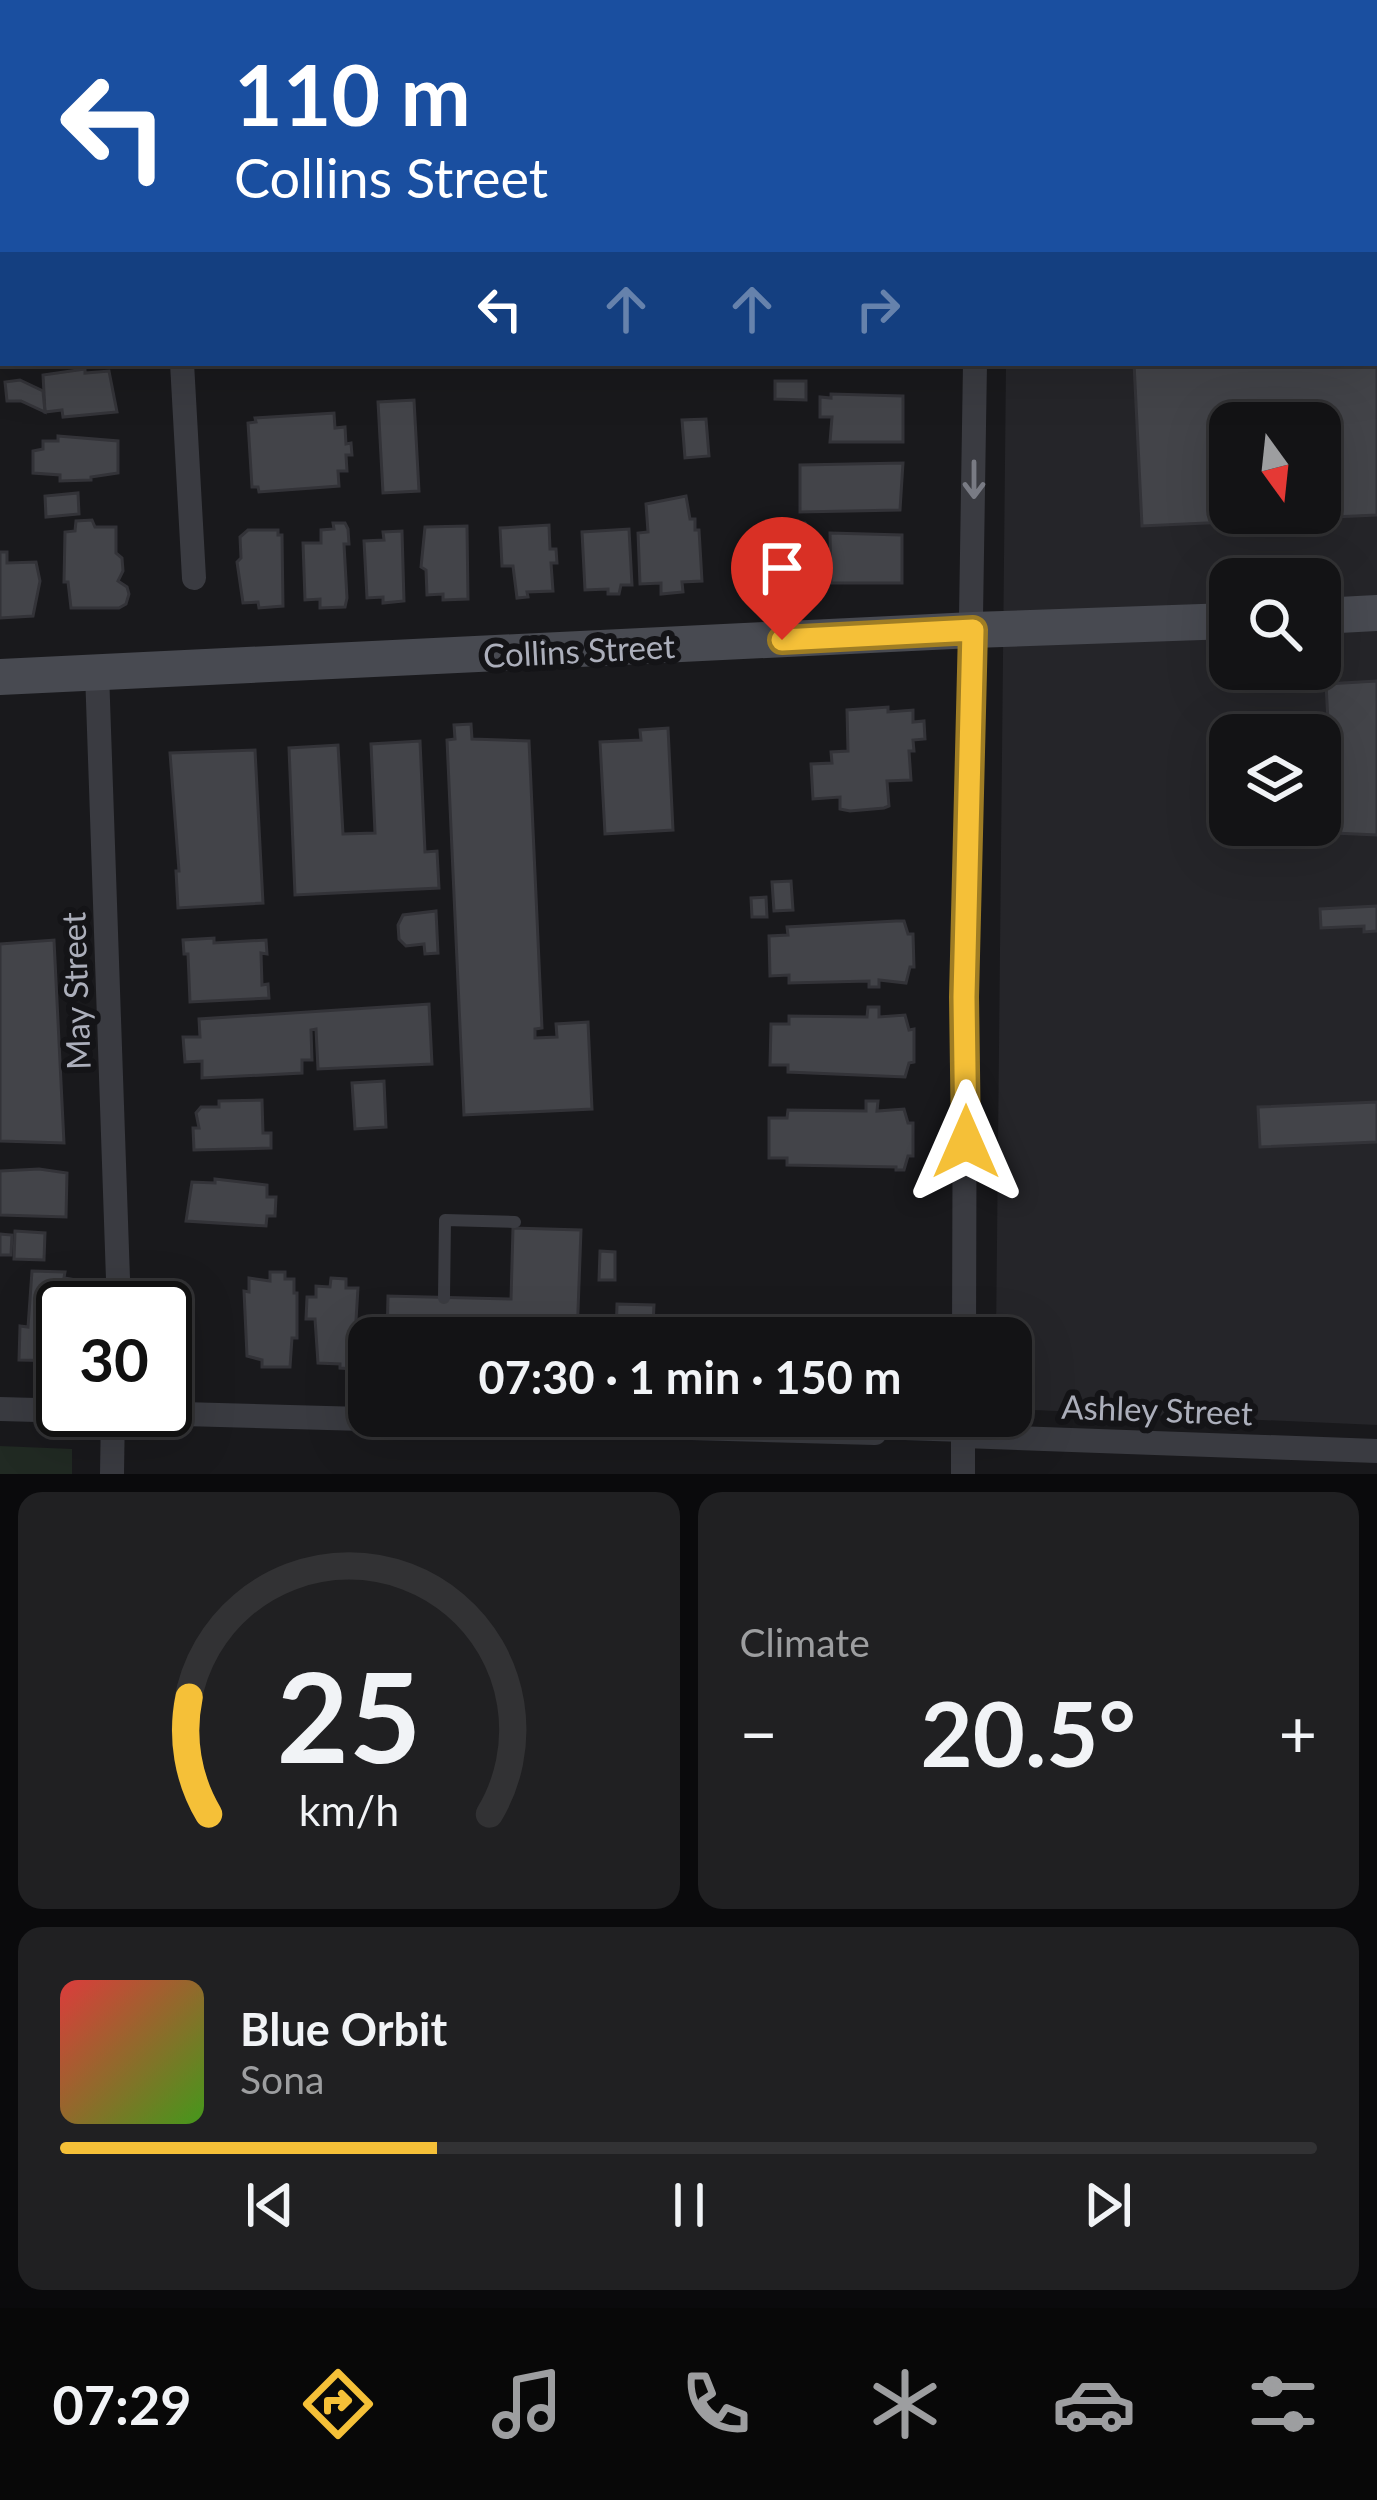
<!DOCTYPE html>
<meta charset="utf-8">
<style>
:root{--surface:#131315;--page:#202022;--text:#f1f3f6;--muted:#9d9ea0;--line:#323234;--accent:#f5c038}
body{margin:0;font-family:Lato,sans-serif;background:var(--page);color:var(--text);height:100vh;display:flex;flex-direction:column;font-size:45px;white-space:nowrap}
*{box-sizing:border-box;margin:0}
p{font-size:39px;color:var(--muted)}
.icon{flex:none;width:66px;height:66px;fill:none;stroke:currentColor;stroke-width:2;stroke-linecap:round;stroke-linejoin:round}
.map{position:relative;height:1474px;overflow:hidden}
.sheet{display:flex;flex-direction:column;gap:18px;padding:18px;background:#0a0a0c;flex:1}
.sheet>*{flex:none}
.banner{position:absolute;left:0px;top:0px;width:1377px;height:366px;box-shadow:0 12px 48px #0002,0 0 0 3px var(--line);background:#1a4fa0;color:#fff;overflow:hidden}
.needle{width:78px;rotate:165deg}
.fabs{position:absolute;left:1209px;top:402px;display:grid;gap:24px}
.fabs a{display:grid;place-items:center;width:132px;height:132px;border-radius:24px;background:var(--surface);box-shadow:0 12px 48px #0002,0 0 0 3px var(--line);font-size:60px}
.speed{position:absolute;left:36px;top:1281px;display:flex;gap:24px;font-size:60px;font-weight:700;text-align:center}
.speed>*{display:grid;place-content:center;width:156px;height:156px;border-radius:50%;background:var(--surface);box-shadow:0 12px 48px #0002,0 0 0 3px var(--line);line-height:1}
.speed .limit{border:6px solid #111;border-radius:18px;background:#fff;color:#111}
.pin{position:absolute;display:grid;place-items:center;width:102px;height:102px;color:#fff;margin:-123px -51px;border-radius:50% 50% 50% 0;rotate:-45deg;box-shadow:0 0 12px #0007}
.pin .icon{rotate:45deg}
.me{position:absolute;width:132px;margin:-66px;rotate:0deg;stroke-linejoin:round;filter:drop-shadow(0 0 9px #0008)}
.turn{display:flex;align-items:center;gap:42px;height:252px;padding:0 36px;font-size:54px}
.turn .icon{width:156px;height:156px;stroke-width:2.5}
.turn b{display:block;font-size:84px;line-height:102px}
.lanes{display:flex;align-items:center;height:114px;padding:0 36px;background:#0003;justify-content:center;gap:60px;direction:ltr}
.lanes .off{opacity:.35}
.big{font-size:90px;font-weight:700;line-height:1.1}
.sheet .tile{flex:1;display:flex;flex-direction:column;justify-content:center;gap:18px;min-width:0;padding:0 42px;border-radius:24px;background:var(--page)}
.sheet .dial{align-items:center;gap:0}
.dial svg{height:312px;overflow:visible;fill:none;stroke:var(--line);stroke-width:7;stroke-linecap:round;text-anchor:middle}
.dial text{fill:var(--text);stroke:none}
.song{display:flex;align-items:center;gap:36px}
.cover{width:144px;height:144px;border-radius:18px;background:linear-gradient(135deg,hsl(0 70% 55%),hsl(100 70% 35%))}
.played{height:12px;border-radius:6px;background:linear-gradient(90deg,var(--accent) 30%,var(--line) 30%)}
.keys{display:flex;justify-content:space-around;direction:ltr}
.heat{display:flex;justify-content:space-between;align-items:center;font-size:66px;direction:ltr}
.sheet .tiles{flex:1;display:grid;gap:18px;grid-template-columns:1fr 1fr}
.tile:last-child{grid-column:span 2}
.trip{position:absolute;left:348px;top:1317px;width:684px;height:120px;border-radius:24px;background:var(--surface);box-shadow:0 12px 48px #0002,0 0 0 3px var(--line);font-weight:700;line-height:120px;text-align:center}
.menu{display:flex;height:192px;justify-content:space-around;align-items:center;background:#080808;color:var(--muted)}
.menu .icon{width:84px;height:84px}
.menu .active{color:var(--accent)}
.menu b{font-size:54px;color:var(--text)}
.map>svg:first-child{display:block}
</style>
<div class="map">
<svg width="1377" height="1474" viewBox="0 0 1377 1474">
<rect width="100%" height="100%" fill="#19191c"/>
<path fill="#252529" fill-rule="evenodd" d="M1009 0H1377V1425L1011 1409V1338H996L1006 363H1374V3ZM1230 423H1320V513H1230ZM1230 579H1320V669H1230ZM1230 735H1320V825H1230Z"/>
<polygon fill="#212a23" points="0,1446 72,1449 72,1474 0,1474"/>
<g fill="#434449" stroke="#333338" stroke-width="3" fill-rule="evenodd">
<rect x="8" y="0" width="80" height="3"/>
<rect x="229" y="0" width="77" height="3"/>
<path d="M1374 238H1377V515L1142 526 1134 363H1374ZM1230 423H1320V513H1230Z"/>
<polygon points="820,363 902,363 902,367 826,366"/>
<polygon points="85,369 85,373 109,371 117,412 63,417 62,410 45,412 43,375"/>
<polygon points="20,380 43,391 45,412 21,401 7,401 5,382"/>
<polygon points="775,381 806,381 806,400 775,399"/>
<polygon points="831,394 903,396 903,442 830,442 832,417 820,417 820,397 831,398"/>
<polygon points="414,400 419,491 383,493 378,402"/>
<polygon points="334,413 335,428 345,427 346,444 351,443 352,455 346,455 347,471 338,471 339,486 259,492 258,487 252,487 248,423 256,422 255,418"/>
<polygon points="706,419 709,456 685,458 682,420"/>
<polygon points="58,436 118,441 118,473 91,477 91,480 60,481 60,475 33,473 33,451 43,449 43,441 58,441"/>
<polygon points="903,463 900,510 800,512 800,465"/>
<polygon points="78,493 79,514 46,517 45,496"/>
<polygon points="686,496 690,519 695,519 695,530 699,530 702,581 682,582 683,592 661,594 661,583 640,584 638,533 648,532 646,504"/>
<polygon points="92,520 95,527 116,527 116,553 122,558 123,571 118,581 127,587 129,594 126,604 119,608 71,608 68,582 64,582 65,532 75,531 76,521"/>
<polygon points="333,523 345,523 348,529 349,544 344,544 347,598 345,607 320,608 320,599 305,600 303,543 321,543 321,530 334,529"/>
<polygon points="784,523 805,523 808,527 805,558 784,558"/>
<polygon points="549,525 550,549 556,549 557,563 551,563 553,591 527,592 528,597 517,598 513,566 502,566 500,528"/>
<polygon points="467,526 468,599 443,600 443,594 427,595 426,570 421,567 425,527"/>
<polygon points="629,529 632,585 621,585 619,594 608,594 608,589 585,590 582,532"/>
<polygon points="248,530 278,530 278,535 282,535 283,606 259,608 258,602 243,603 237,562 241,558 240,537"/>
<polygon points="402,531 404,601 383,603 383,597 367,598 364,541 384,540 383,532"/>
<polygon points="830,533 902,535 902,583 831,583"/>
<polygon points="0,552 7,552 7,563 36,562 40,581 33,616 0,618"/>
<polygon points="1377,681 1377,835 1334,833 1326,684"/>
<polygon points="888,707 888,712 913,710 913,722 924,721 925,739 913,740 914,751 909,751 911,780 887,781 889,806 884,808 850,811 840,809 840,797 813,799 811,764 832,763 831,752 848,751 847,710"/>
<polygon points="471,724 472,739 529,741 542,1028 535,1029 535,1038 557,1037 556,1024 588,1022 592,1109 464,1115 447,740 455,739 454,725"/>
<polygon points="668,728 673,830 605,834 600,742 641,740 640,730"/>
<polygon points="420,741 425,852 437,851 439,888 295,895 289,748 338,745 343,834 375,833 371,744"/>
<polygon points="255,750 263,903 178,908 176,871 179,871 170,753"/>
<polygon points="791,881 793,910 774,911 772,882"/>
<polygon points="766,897 767,917 752,917 751,898"/>
<polygon points="1377,906 1377,931 1364,932 1364,926 1321,928 1320,909"/>
<polygon points="436,911 438,953 425,954 424,944 406,946 399,939 398,925 403,915"/>
<polygon points="896,921 904,921 908,934 913,934 914,967 910,967 906,983 879,980 879,987 869,987 869,981 789,983 789,975 770,976 769,936 788,935 787,927"/>
<polygon points="214,938 214,943 266,940 267,954 261,953 262,985 268,984 269,998 190,1002 188,954 184,954 183,940"/>
<polygon points="54,940 64,1143 0,1141 0,944"/>
<polygon points="429,1004 432,1064 318,1069 316,1029 311,1030 312,1060 302,1060 302,1073 202,1078 202,1061 185,1062 183,1037 200,1037 199,1019"/>
<polygon points="868,1007 879,1007 879,1017 905,1015 909,1030 914,1029 914,1062 909,1063 905,1077 788,1072 788,1065 770,1065 771,1024 789,1024 789,1016 867,1017"/>
<polygon points="384,1081 386,1127 355,1129 352,1083"/>
<polygon points="262,1100 263,1133 271,1133 271,1148 194,1150 193,1128 199,1128 196,1113 201,1107 219,1107 219,1101"/>
<polygon points="866,1101 878,1101 877,1111 904,1109 908,1123 913,1123 913,1156 908,1156 904,1170 896,1170 896,1167 787,1165 787,1158 769,1158 769,1118 787,1118 788,1110 866,1111"/>
<polygon points="1377,1102 1377,1142 1260,1147 1258,1107"/>
<polygon points="39,1169 67,1173 66,1217 0,1215 0,1171"/>
<polygon points="215,1179 267,1185 267,1197 276,1197 275,1216 267,1216 266,1226 186,1221 192,1182 215,1183"/>
<polygon points="513,1228 581,1230 577,1338 387,1338 388,1296 511,1299"/>
<polygon points="15,1231 45,1233 44,1260 14,1259"/>
<polygon points="0,1234 12,1235 11,1255 0,1255"/>
<polygon points="600,1251 615,1252 615,1280 599,1280"/>
<polygon points="32,1271 65,1272 64,1278 71,1279 70,1308 63,1308 63,1361 19,1360 20,1326 28,1327"/>
<polygon points="270,1272 285,1272 285,1279 294,1279 294,1293 297,1293 297,1338 292,1338 290,1367 262,1367 262,1360 247,1356 244,1291 249,1292 249,1278 270,1281"/>
<polygon points="331,1278 346,1279 346,1288 358,1288 353,1369 340,1368 340,1364 318,1363 315,1319 306,1319 307,1297 316,1297 316,1286 330,1287"/>
<polygon points="617,1304 654,1305 653,1326 662,1326 662,1338 616,1338"/>
</g>
<g fill="none" stroke-linecap="round" stroke-linejoin="round">
<g stroke="#3a3b41" stroke-width="12">
<polyline points="444,1298 445,1220 515,1222"/>
<polyline points="875,1433 963,1436"/>
</g>
<g stroke="#3a3b41" stroke-width="24">
<polyline points="164,0 164,3"/>
<polyline points="976,0 977,3"/>
<polyline points="182,363 194,578"/>
<polyline points="97,672 119,1308"/>
<polyline points="964,1338 965,997 975,363"/>
<polyline points="0,1409 875,1433"/>
<polyline points="963,1436 1377,1451"/>
<polyline points="112,1474 113,1410"/>
<polyline points="963,1474 963,1416"/>
</g>
<g stroke="#484a51" stroke-width="36">
<polyline points="1320,616 1377,613"/>
<polyline points="0,677 973,630 1230,621"/>
</g>
</g>
<defs><path id="oneway-shaft" d="M-6 0H5M1.5-3L5.5 0L1.5 3" fill="none" stroke-width="1.6" stroke-linecap="round" stroke-linejoin="round" transform="scale(3)"/></defs>
<use stroke="#797b84" href="#oneway-shaft" transform="translate(974 480) rotate(90)"/>
<g fill="none" stroke-linecap="round" stroke-linejoin="round">
<g stroke="#9f7d24" stroke-width="30">
<polyline id="route" points="782,640 973,630 964,997 966,1142"/>
</g>
<use href="#route" stroke="#f5c038" stroke-width="21"/>
</g>
<g text-anchor="middle" stroke-width="12" stroke-linejoin="round" paint-order="stroke">
<g font-size="33" fill="#acafbb" stroke="#141417">
<text transform="translate(579 651) rotate(-3)" y="12">Collins Street</text>
<text transform="translate(76 991) rotate(-92)" y="12">May Street</text>
<text transform="translate(1157 1410) rotate(2)" y="12">Ashley Street</text>
</g>
</g>
</svg>
<div class="fabs">
<a><svg class="needle" viewBox="-14 -14 28 28"><path d="M0-13l5 13h-10z" fill="#e53935"/><path d="M0 13l5-13h-10z" fill="#9d9ea0"/></svg></a>
<a><svg class="icon" aria-label="search" viewBox="0 0 24 24"><circle cx="10" cy="10" r="6"/><path d="M15 15l6 6"/></svg></a>
<a><svg class="icon" aria-label="layers" viewBox="0 0 24 24"><path d="M12 4l9 5-9 5-9-5zM3 14l9 5 9-5"/></svg></a>
</div>
<div class="speed"><div class="limit">30</div></div>
<div class="pin" style="left:782px;top:640px;background:#d93025"><svg class="icon" aria-label="arrive" viewBox="0 0 24 24"><path d="M6 21V4h12l-3 4 3 4H6"/></svg></div>
<svg class="me" style="left:966px;top:1142px" viewBox="-20 -20 40 40"><path d="M0-17L14 15 0 8-14 15z" fill="#f5c038" stroke="#fff" stroke-width="4"/></svg>
<div class="trip">07:30 · 1 min · 150 m</div>
<div class="banner">
<div class="turn"><svg class="icon" aria-label="left" viewBox="0 0 24 24"><path d="M17 20v-9H6M10 6l-5 5 5 5"/></svg><div><b>110 m</b>Collins Street</div></div>
<div class="lanes"><svg class="icon" aria-label="left" viewBox="0 0 24 24"><path d="M17 20v-9H6M10 6l-5 5 5 5"/></svg><svg class="icon off" aria-label="ahead" viewBox="0 0 24 24"><path d="M12 20V5M6 11l6-6 6 6"/></svg><svg class="icon off" aria-label="ahead" viewBox="0 0 24 24"><path d="M12 20V5M6 11l6-6 6 6"/></svg><svg class="icon off" aria-label="right" viewBox="0 0 24 24"><path d="M7 20v-9h11M14 6l5 5-5 5"/></svg></div>
</div>
</div>
<section class="sheet">
<div class="tiles">
<div class="tile dial"><svg viewBox="0 0 100 80">
<path d="M14 69A42 42 0 1 1 86 69"/>
<path d="M14 69A42 42 0 0 1 9 39" stroke="#f5c038"/>
<text x="50" y="56" font-size="32" font-weight="700">25</text>
<text x="50" y="72" font-size="11">km/h</text>
</svg></div>
<div class="tile"><p>Climate</p>
<div class="heat"><a>−</a><b class="big">20.5°</b><a>+</a></div>
</div>
<div class="tile">
<div class="song"><i class="cover"></i><div><b>Blue Orbit</b><p>Sona</p></div></div>
<div class="played"></div>
<div class="keys"><svg class="icon" aria-label="previous" viewBox="0 0 24 24"><path d="M18 5L8 12l10 7zM5 5v14"/></svg><svg class="icon" aria-label="pause" viewBox="0 0 24 24"><path d="M8 5v14M16 5v14"/></svg><svg class="icon" aria-label="next" viewBox="0 0 24 24"><path d="M6 5l10 7-10 7zM19 5v14"/></svg></div>
</div>
</div>
</section>
<nav class="menu">
<b>07:29</b>
<svg class="icon active" aria-label="directions" viewBox="0 0 24 24"><path d="M12 3l9 9-9 9-9-9zM9 14v-3h6M13 9l2 2-2 2"/></svg>
<svg class="icon" aria-label="music" viewBox="0 0 24 24"><path d="M9 18V5l10-2v13"/><circle cx="6" cy="18" r="3"/><circle cx="16" cy="16" r="3"/></svg>
<svg class="icon" aria-label="phone" viewBox="0 0 24 24"><path d="M5 4h4l2 5-3 2q2 4 5 5l2-3 5 2v4C11 20 4 13 5 4z"/></svg>
<svg class="icon" aria-label="climate" viewBox="0 0 24 24"><path d="M12 3v18M4 7l16 10M4 17L20 7"/></svg>
<svg class="icon" aria-label="car" viewBox="0 0 24 24"><path d="M5 17H2v-5l4-1 3-4h7l3 4 3 1v5h-3M9 17h6M6 11h13"/><circle cx="7" cy="17" r="2"/><circle cx="17" cy="17" r="2"/></svg>
<svg class="icon" aria-label="filters" viewBox="0 0 24 24"><path d="M4 7h16M4 17h16"/><circle cx="9" cy="7" r="2"/><circle cx="15" cy="17" r="2"/></svg>
</nav>
